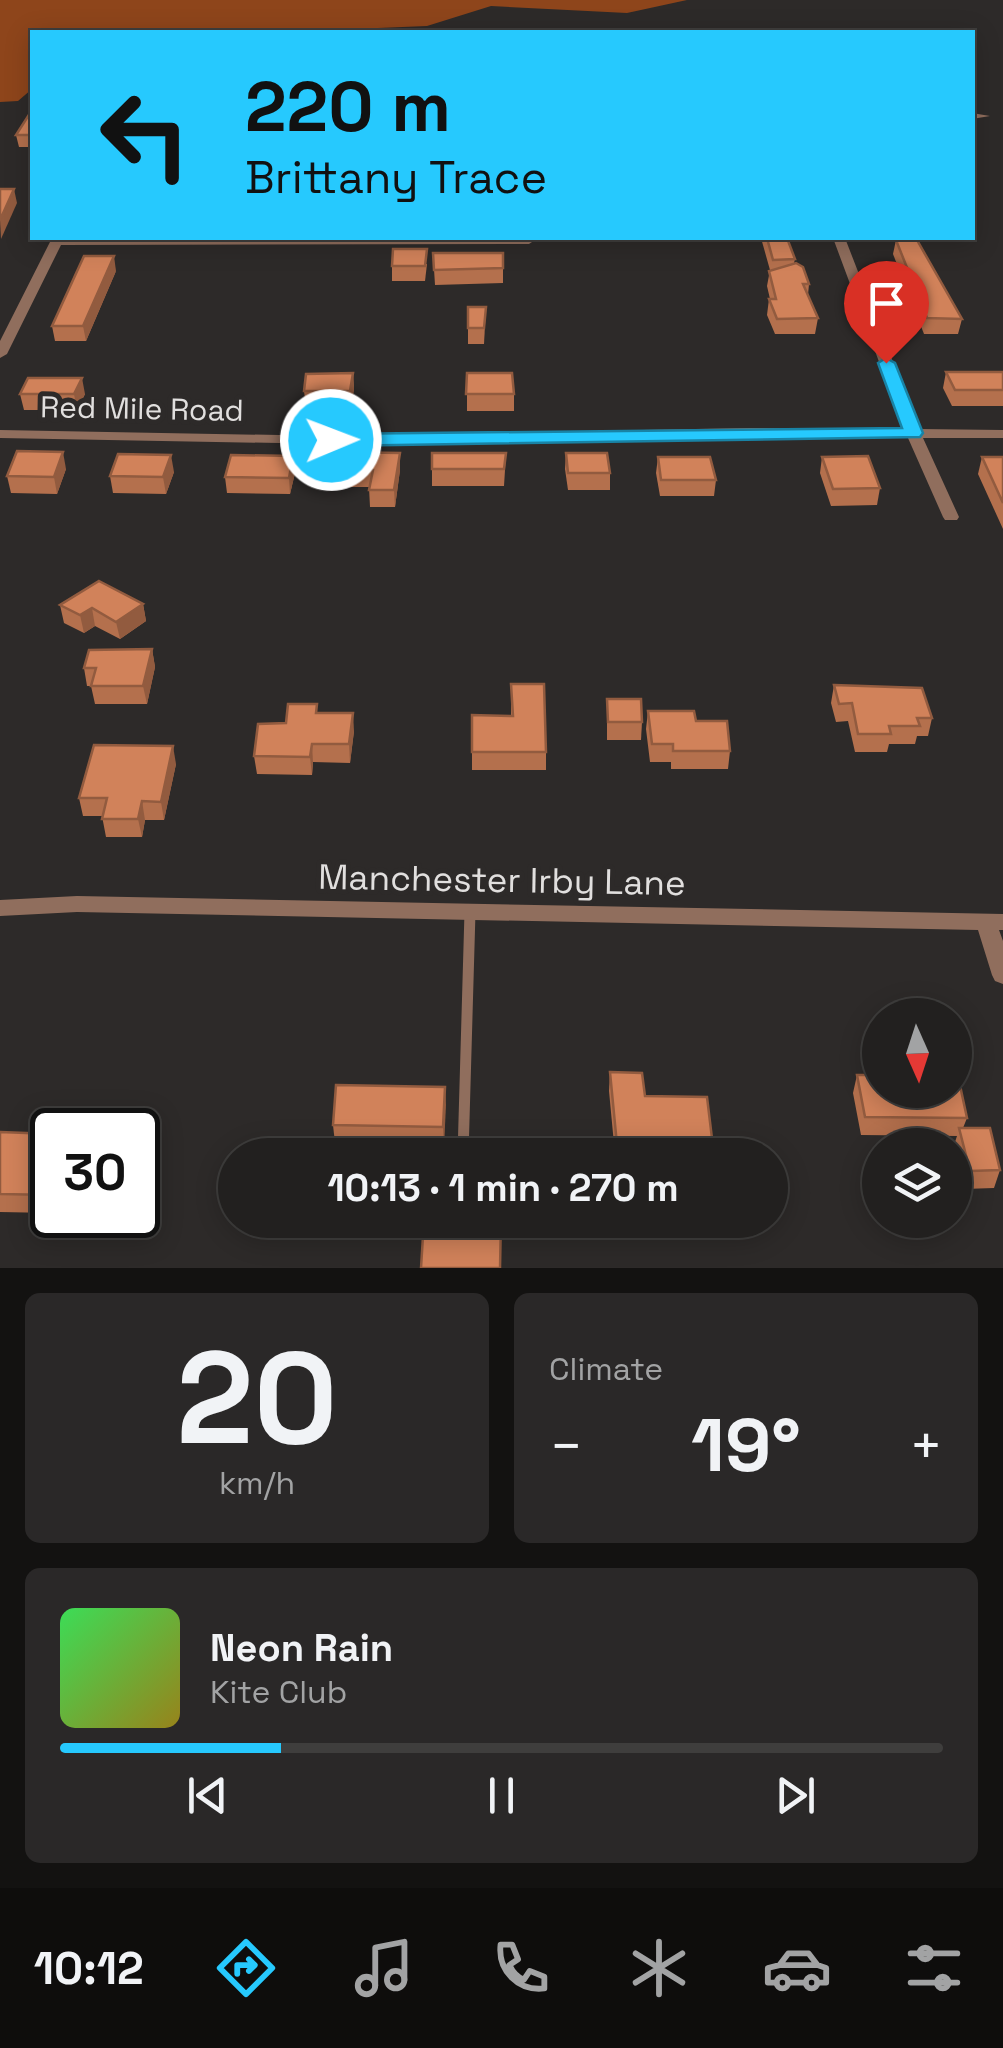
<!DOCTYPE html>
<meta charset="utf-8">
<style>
:root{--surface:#22201f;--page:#2a2828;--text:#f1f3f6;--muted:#a2a3a4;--line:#3f3e3d;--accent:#26c9fe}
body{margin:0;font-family:"Space Grotesk",sans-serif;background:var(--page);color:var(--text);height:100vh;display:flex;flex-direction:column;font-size:38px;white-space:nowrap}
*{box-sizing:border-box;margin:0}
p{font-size:32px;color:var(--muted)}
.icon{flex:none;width:55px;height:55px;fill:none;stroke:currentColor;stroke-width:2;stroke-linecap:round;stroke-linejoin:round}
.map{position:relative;height:1268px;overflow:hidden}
.side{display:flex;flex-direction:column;gap:25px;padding:25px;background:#131211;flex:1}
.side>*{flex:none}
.guide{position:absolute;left:30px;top:30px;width:945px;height:210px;border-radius:0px;box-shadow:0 5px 25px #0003,0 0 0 2px var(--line);background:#26c9fe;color:#111;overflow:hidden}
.needle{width:65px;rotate:177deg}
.buttons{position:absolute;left:862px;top:998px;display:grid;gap:20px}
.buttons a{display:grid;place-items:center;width:110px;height:110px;border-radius:50%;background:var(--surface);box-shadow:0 5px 25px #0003,0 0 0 2px var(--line);font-size:50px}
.speed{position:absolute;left:30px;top:1108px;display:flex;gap:20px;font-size:50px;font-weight:700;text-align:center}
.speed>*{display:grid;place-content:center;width:130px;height:130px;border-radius:50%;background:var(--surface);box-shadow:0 5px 25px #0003,0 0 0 2px var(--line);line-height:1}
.speed .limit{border:5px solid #111;border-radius:15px;background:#fff;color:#111}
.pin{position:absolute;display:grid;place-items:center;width:85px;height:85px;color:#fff;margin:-102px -42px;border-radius:50% 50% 50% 0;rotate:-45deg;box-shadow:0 0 10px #0007}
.pin .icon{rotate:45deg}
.me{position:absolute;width:110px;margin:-55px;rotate:89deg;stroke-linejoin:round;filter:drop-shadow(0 0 8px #0008)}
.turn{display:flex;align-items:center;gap:35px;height:210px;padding:0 50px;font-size:45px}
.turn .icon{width:130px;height:130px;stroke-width:2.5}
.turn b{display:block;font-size:70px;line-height:85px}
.big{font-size:75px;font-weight:700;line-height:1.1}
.side .card{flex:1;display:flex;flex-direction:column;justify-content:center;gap:15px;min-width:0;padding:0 35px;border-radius:15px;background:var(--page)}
.side .dial{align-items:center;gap:0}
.dial b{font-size:130px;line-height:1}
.song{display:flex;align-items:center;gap:30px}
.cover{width:120px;height:120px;border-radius:15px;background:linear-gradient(135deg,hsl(130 70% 55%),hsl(50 70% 35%))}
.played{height:10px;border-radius:5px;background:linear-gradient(90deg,var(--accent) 25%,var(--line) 25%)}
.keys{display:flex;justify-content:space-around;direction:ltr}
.heat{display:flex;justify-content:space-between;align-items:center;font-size:55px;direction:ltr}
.side .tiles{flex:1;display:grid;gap:25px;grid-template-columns:1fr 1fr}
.card:last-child{grid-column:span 2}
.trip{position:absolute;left:218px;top:1138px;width:570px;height:100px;border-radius:50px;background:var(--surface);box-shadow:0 5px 25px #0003,0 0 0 2px var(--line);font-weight:700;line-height:100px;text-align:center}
.tabs{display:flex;height:160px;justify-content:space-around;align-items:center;background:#0e0d0c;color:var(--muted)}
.tabs .icon{width:70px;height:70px}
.tabs .current{color:var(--accent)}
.tabs b{font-size:45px;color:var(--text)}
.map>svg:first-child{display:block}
</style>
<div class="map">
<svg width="1003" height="1268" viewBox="0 0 1003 1268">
<rect width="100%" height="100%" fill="#2d2a29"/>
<polygon fill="#8e451b" points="0,0 687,0 627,13 491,6 427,26 280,32 32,32 32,89 18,101 0,102"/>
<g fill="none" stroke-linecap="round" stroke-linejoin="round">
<polyline stroke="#906e5d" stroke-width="11" points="463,1155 470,912"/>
<g fill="#906e5d" fill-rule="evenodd">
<polygon points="972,113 990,116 972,119"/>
<polygon points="52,238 533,238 535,240 529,244 61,245 7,354 0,358 0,341"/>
<polygon points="833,238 845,238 919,429 1003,430 1003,438 923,438 959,517 957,520 945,520 943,517 908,438 749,436 331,444 0,438 0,430 331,436 749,428 904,429"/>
<polygon points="77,896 1003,914 1003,930 999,930 1003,941 1003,984 995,981 992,975 978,930 77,912 0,916 0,900"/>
</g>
</g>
<g fill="#b4704d">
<polygon points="32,110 32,147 19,147 16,135"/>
<polygon points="761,238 788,238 788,241 795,259 794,263 809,284 808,295 818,318 815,334 775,334 767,315 769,299 770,299 767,286 770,270"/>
<polygon points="896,240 962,319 958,334 924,334 893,254"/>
<polygon points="433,253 503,253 503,283 435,285"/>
<polygon points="427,264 425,281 392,281 392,266"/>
<polygon points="116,271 86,341 55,341 52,326"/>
<polygon points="468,307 486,307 484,344 468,344"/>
<polygon points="946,372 1003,372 1003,406 952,406 943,388"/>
<polygon points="353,373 354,389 351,407 306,408 304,391"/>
<polygon points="467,373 514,394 514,411 467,411"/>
<polygon points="20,394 85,394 77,410 24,410"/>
<polygon points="432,453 506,453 504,486 432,486"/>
<polygon points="566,453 610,473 610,490 568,490 565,469"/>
<polygon points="293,456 295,473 290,494 227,493 225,477"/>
<polygon points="658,457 716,480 714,496 660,496 656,473"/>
<polygon points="822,457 880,488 877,505 831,506 820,473"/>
<polygon points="982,457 1003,457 1003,529 978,474"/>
<polygon points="66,469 57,494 11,493 7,476"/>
<polygon points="334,470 400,470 395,507 370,507 369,487 335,487"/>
<polygon points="174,472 166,494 113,493 110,476"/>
<polygon points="143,604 146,621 120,639 95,626 84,633 64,623 60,605"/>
<polygon points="152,649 155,667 147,704 95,704 91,686 87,686 84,668"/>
<polygon points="511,684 546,752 546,770 472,770 472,715 511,716"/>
<polygon points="834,685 932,718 928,736 917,736 915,744 889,744 887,752 855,752 848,721 836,722 831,703"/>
<polygon points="607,699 642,722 641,740 607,740"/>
<polygon points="648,711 696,721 730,751 728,769 671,769 671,762 650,762 646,729"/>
<polygon points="318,713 354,731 350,763 313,762 312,775 257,774 254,756 286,723"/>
<polygon points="176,764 164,820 145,820 142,837 106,837 102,816 83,816 79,798"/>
<polygon points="610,1072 645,1096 714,1155 615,1155 609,1091"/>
<polygon points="857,1075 967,1118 963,1128 1000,1170 994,1188 964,1189 954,1145 957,1136 861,1135 853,1093"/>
<polygon points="445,1087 444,1146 335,1143 333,1125"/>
<polygon points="0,1132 52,1134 52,1213 0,1212"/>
</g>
<g fill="#925b3f">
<polygon points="14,189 17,203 1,239 0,220"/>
<polygon points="114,256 116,271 86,341 83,326"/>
<polygon points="353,373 354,389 351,407 350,391"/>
<polygon points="82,378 85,394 77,410 74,394"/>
<polygon points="63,452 66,469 57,494 54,477"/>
<polygon points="400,453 400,470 395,507 394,490"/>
<polygon points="171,455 174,472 166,494 163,477"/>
<polygon points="293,456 295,473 290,494 289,478"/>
<polygon points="143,604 146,621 120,639 116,622"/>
<polygon points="92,608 95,626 84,633 80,615"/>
<polygon points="152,649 155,667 147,704 143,686"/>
<polygon points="353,713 354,731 350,763 349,744"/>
<polygon points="312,744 313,762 312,775 310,757"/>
<polygon points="173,746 176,764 164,820 161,802"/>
<polygon points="142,801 145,820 142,837 138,819"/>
<polygon points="445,1087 446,1105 444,1146 443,1127"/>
</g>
<g fill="#d1825a" stroke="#925b3f" stroke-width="2.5">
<polygon points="32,110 32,135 16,135"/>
<polygon points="0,189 14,189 0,220"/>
<polygon points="767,238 787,238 795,259 773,260"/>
<polygon points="896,240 917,240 962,319 927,318"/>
<polygon points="393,249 427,249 425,266 392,266"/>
<polygon points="433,253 503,253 503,268 434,270"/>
<polygon points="84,256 114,256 83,326 52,326"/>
<polygon points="796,263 803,267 809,284 803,284 818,318 777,319 769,299 776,299 769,271"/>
<polygon points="468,307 486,307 484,328 468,328"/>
<polygon points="946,372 1003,372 1003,390 955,390"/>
<polygon points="353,373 350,391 304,391 306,374"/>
<polygon points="467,373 512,373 514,394 466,394"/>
<polygon points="28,378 82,378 74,394 20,394"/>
<polygon points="17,451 63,452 54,477 7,476"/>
<polygon points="336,452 400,453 394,490 369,490 373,470 334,470"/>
<polygon points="432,453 506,453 504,469 432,469"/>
<polygon points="566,453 607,453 610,473 568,473"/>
<polygon points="118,454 171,455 163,477 110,476"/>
<polygon points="231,455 293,456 289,478 225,477"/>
<polygon points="868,456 880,488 833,489 822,457"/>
<polygon points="658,457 710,457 716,480 661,480"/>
<polygon points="982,457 1003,457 1003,503"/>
<polygon points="99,581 143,604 116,622 92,608 80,615 60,605"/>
<polygon points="152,649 143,686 91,686 96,668 84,668 89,650"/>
<polygon points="511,684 544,684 546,752 472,752 472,715 513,716"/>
<polygon points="834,685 922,688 932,718 917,718 920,726 889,726 891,734 858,734 852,703 839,704"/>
<polygon points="607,699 641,699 642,722 608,722"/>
<polygon points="288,704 317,704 316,713 353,713 349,744 312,744 310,757 254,756 258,724 286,723"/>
<polygon points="648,711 694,711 696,721 727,721 730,751 673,751 673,744 652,744"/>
<polygon points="94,745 173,746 161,802 142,801 138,819 102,819 107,798 79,798"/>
<polygon points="610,1072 642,1073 645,1096 707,1097 714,1155 618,1155"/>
<polygon points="857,1075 880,1075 880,1090 955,1090 955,1076 958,1076 967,1118 865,1117"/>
<polygon points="336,1085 445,1087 443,1127 333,1125"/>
<polygon points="959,1128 990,1128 1000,1170 970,1171"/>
<polygon points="0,1132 52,1134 52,1195 0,1194"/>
<polygon points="424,1220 501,1220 500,1268 421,1268"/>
</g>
<polygon fill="#26c9fe" stroke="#1983a5" stroke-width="2.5" points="886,358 895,363 923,433 920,437 331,446 322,440 331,434 902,428 878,363"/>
<g text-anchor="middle" stroke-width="10" stroke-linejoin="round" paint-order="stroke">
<g font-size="30" fill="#e1dfde" stroke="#2d2a29">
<text transform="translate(142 409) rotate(1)" y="10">Red Mile Road</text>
</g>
<g font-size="35" fill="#e1dfde" stroke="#2d2a29">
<text transform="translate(502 880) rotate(1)" y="12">Manchester Irby Lane</text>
</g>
</g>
</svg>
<div class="buttons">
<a><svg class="needle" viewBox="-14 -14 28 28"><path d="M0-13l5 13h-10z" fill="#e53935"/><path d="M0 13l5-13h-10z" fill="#a2a3a4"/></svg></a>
<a><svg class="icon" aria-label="layers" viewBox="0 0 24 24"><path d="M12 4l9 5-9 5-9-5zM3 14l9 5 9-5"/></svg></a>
</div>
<div class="speed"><div class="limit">30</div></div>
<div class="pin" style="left:886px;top:363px;background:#d93025"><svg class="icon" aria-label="arrive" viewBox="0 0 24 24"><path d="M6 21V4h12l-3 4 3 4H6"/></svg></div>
<svg class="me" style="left:331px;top:440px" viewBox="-20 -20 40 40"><circle r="17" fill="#26c9fe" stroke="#fff" stroke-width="3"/><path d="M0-11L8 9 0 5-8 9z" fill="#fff"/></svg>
<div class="trip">10:13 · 1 min · 270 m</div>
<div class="guide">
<div class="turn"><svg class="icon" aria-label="left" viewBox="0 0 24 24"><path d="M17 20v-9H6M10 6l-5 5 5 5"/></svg><div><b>220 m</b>Brittany Trace</div></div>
</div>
</div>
<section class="side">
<div class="tiles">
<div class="card dial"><b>20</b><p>km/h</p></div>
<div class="card"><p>Climate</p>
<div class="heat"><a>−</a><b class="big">19°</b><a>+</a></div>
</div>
<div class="card">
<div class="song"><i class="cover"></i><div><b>Neon Rain</b><p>Kite Club</p></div></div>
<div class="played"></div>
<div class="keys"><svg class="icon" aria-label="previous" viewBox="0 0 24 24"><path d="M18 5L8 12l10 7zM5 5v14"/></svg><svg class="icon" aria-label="pause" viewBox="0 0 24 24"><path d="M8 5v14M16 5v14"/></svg><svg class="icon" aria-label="next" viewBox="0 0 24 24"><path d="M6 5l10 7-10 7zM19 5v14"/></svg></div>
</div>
</div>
</section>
<nav class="tabs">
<b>10:12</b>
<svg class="icon current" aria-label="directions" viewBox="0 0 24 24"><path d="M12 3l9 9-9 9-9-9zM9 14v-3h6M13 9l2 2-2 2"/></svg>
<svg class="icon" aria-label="music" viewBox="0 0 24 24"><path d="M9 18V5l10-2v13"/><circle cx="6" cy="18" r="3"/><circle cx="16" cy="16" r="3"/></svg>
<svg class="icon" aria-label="phone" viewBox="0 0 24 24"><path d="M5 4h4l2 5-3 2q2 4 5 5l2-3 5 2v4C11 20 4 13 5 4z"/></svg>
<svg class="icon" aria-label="climate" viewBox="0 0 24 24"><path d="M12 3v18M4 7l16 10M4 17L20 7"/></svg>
<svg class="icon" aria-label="car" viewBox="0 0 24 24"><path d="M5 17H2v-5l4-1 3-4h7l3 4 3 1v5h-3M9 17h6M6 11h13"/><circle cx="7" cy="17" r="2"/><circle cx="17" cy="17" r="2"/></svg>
<svg class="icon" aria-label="filters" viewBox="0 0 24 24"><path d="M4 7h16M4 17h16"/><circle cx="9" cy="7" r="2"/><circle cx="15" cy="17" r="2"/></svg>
</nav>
